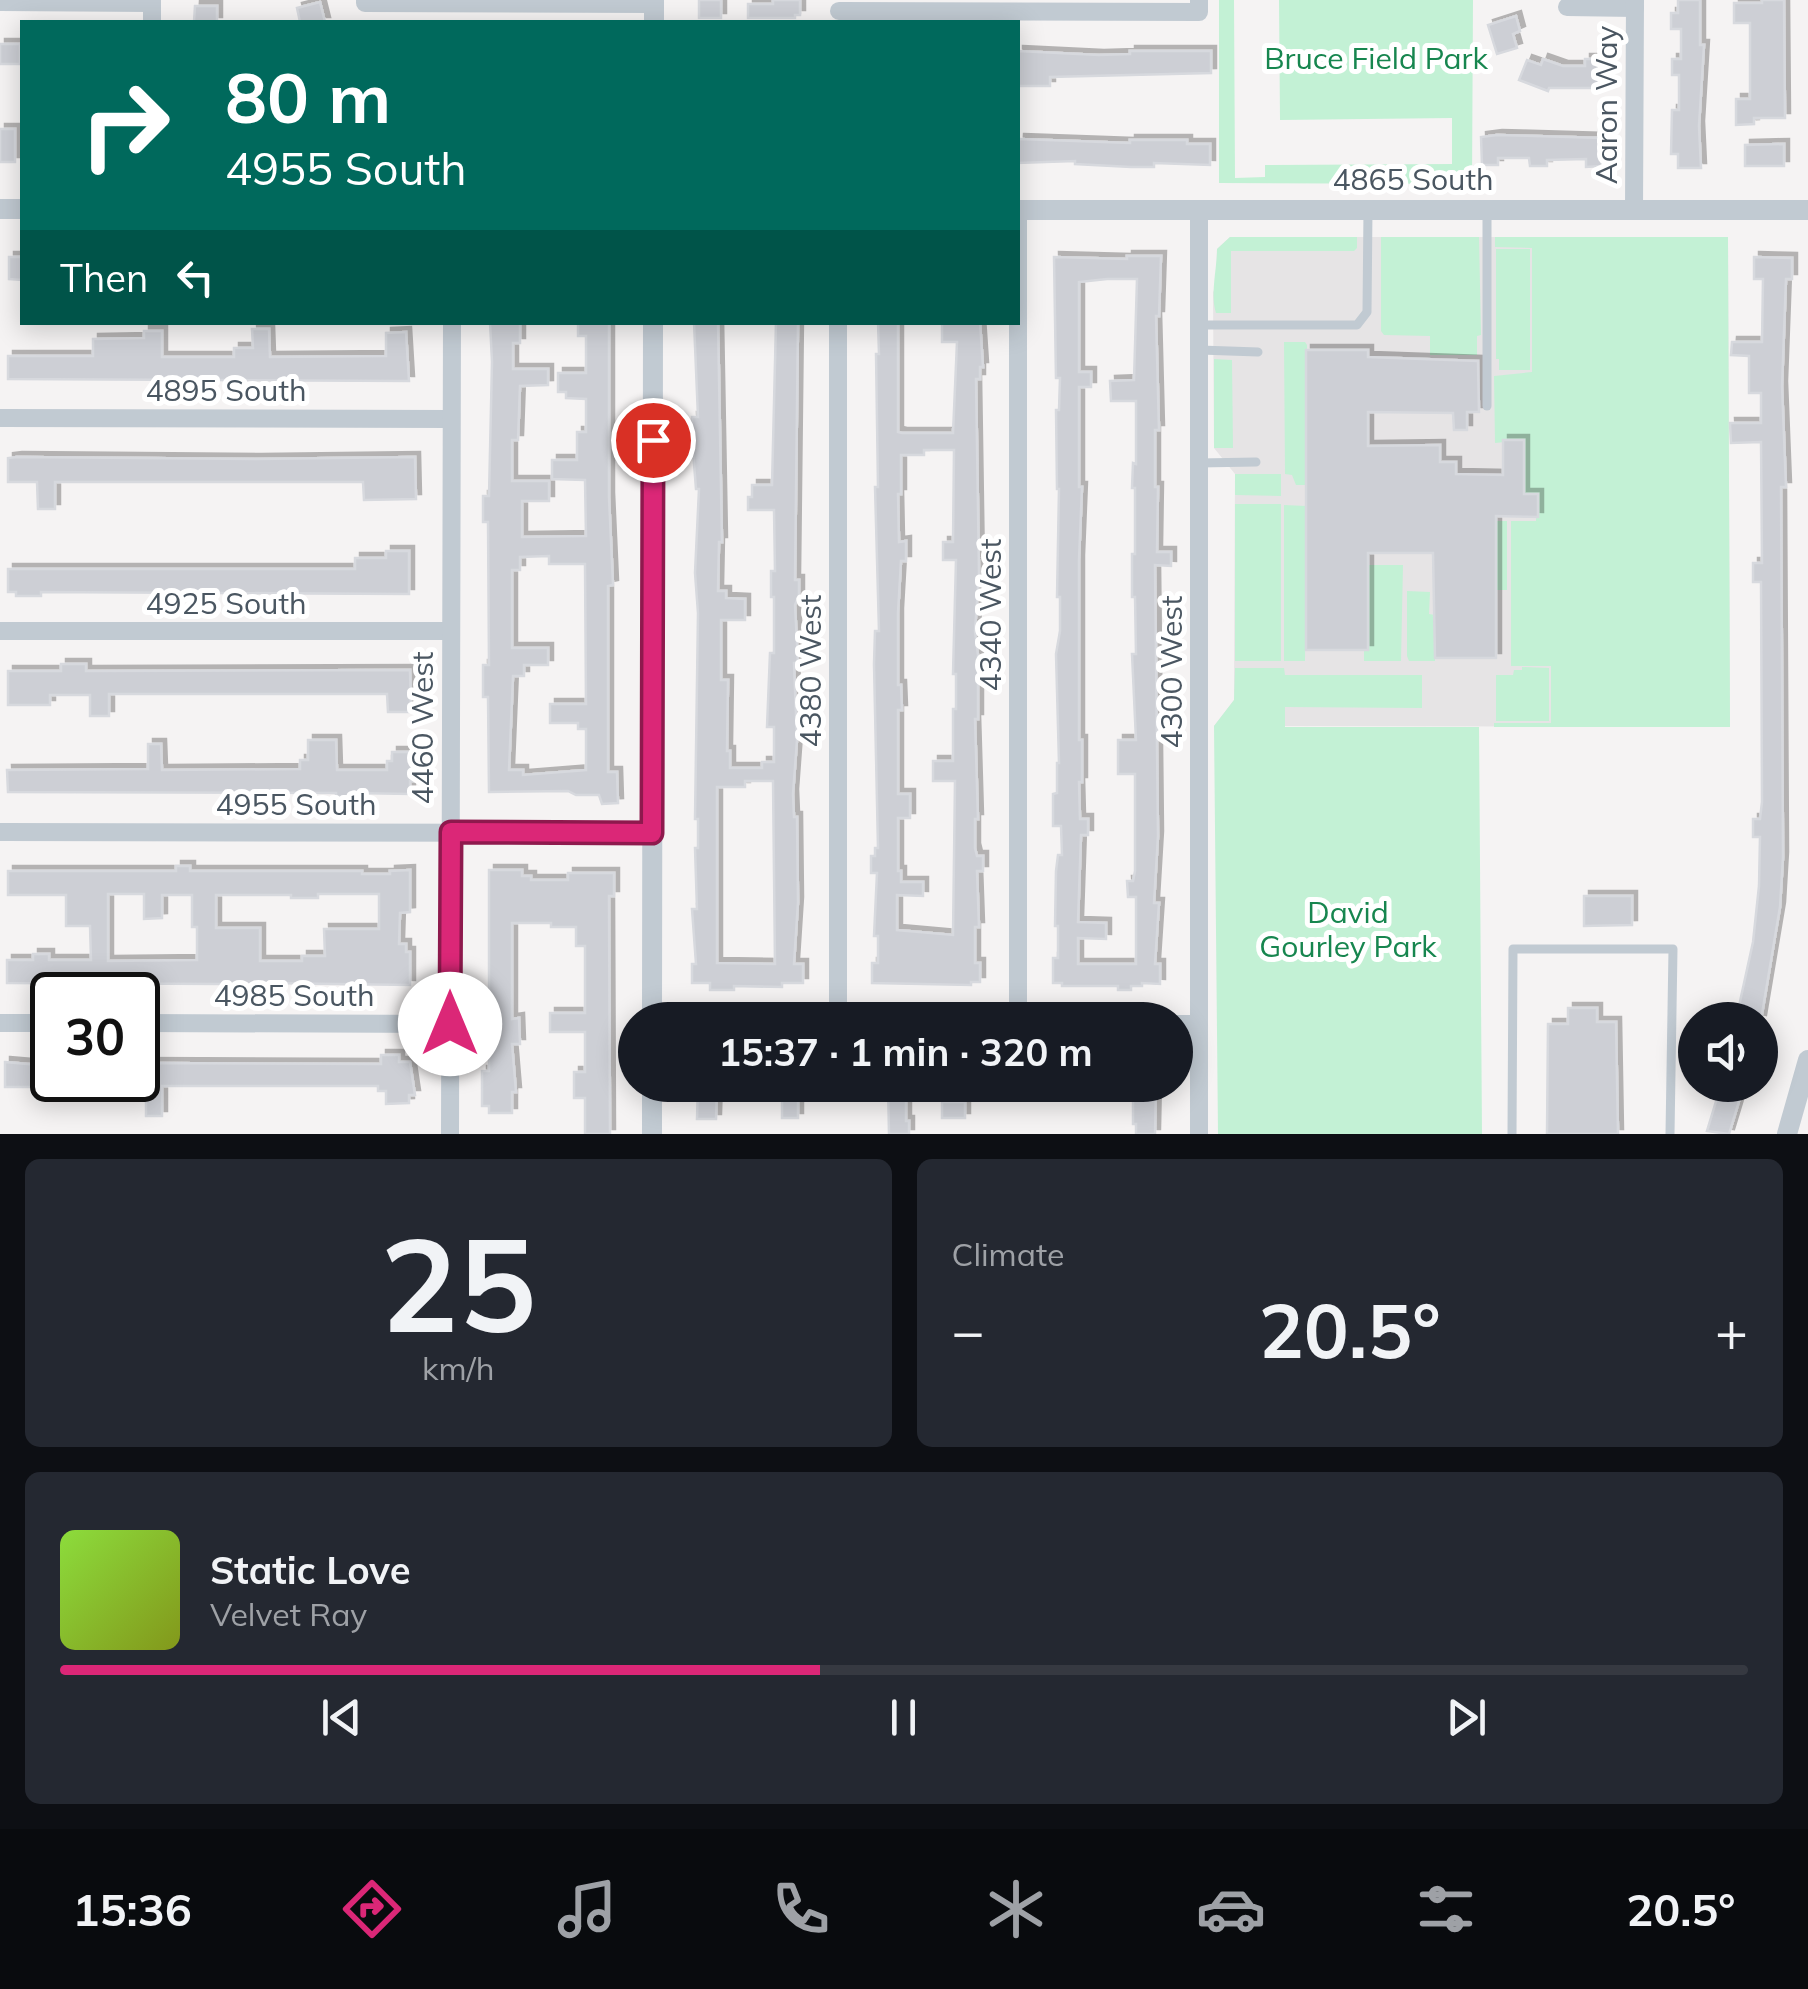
<!DOCTYPE html>
<meta charset="utf-8">
<style>
:root{--surface:#171b24;--page:#242831;--text:#f1f3f6;--muted:#9ea1a6;--line:#363941;--accent:#db2777}
body{margin:0;font-family:Mulish,sans-serif;background:var(--page);color:var(--text);height:100vh;display:flex;flex-direction:column;font-size:38px;white-space:nowrap}
*{box-sizing:border-box;margin:0}
p{font-size:32px;color:var(--muted)}
.icon{flex:none;width:55px;height:55px;fill:none;stroke:currentColor;stroke-width:2;stroke-linecap:round;stroke-linejoin:round}
.map{position:relative;height:1134px;overflow:hidden}
.sheet{display:flex;flex-direction:column;gap:25px;padding:25px;background:#0d0f14;flex:1}
.sheet>*{flex:none}
.hud{position:absolute;left:20px;top:20px;width:1000px;height:305px;border-radius:0px;box-shadow:0 5px 25px #0003;background:#00695c;color:#fff;overflow:hidden}
.buttons{position:absolute;left:1678px;top:1002px;display:grid;gap:20px}
.buttons a{display:grid;place-items:center;width:100px;height:100px;border-radius:50%;background:var(--surface);box-shadow:0 5px 25px #0003;font-size:50px}
.speed{position:absolute;left:30px;top:972px;display:flex;gap:20px;font-size:50px;font-weight:700;text-align:center}
.speed>*{display:grid;place-content:center;width:130px;height:130px;border-radius:50%;background:var(--surface);box-shadow:0 5px 25px #0003;line-height:1}
.speed .limit{border:5px solid #111;border-radius:15px;background:#fff;color:#111}
.pin{position:absolute;display:grid;place-items:center;width:85px;height:85px;color:#fff;margin:-42px;border:5px solid #fff;border-radius:50%;box-shadow:0 2px 10px #0007}
.me{position:absolute;width:110px;margin:-55px;rotate:0deg;stroke-linejoin:round;filter:drop-shadow(0 0 8px #0008)}
.turn{display:flex;align-items:center;gap:35px;height:210px;padding:0 40px;font-size:45px}
.turn .icon{width:130px;height:130px;stroke-width:2.5}
.turn b{display:block;font-size:70px;line-height:85px}
.then{display:flex;align-items:center;height:95px;padding:0 40px;background:#0003;gap:20px;font-size:38px}
.big{font-size:75px;font-weight:700;line-height:1.1}
.sheet .card{flex:1;display:flex;flex-direction:column;justify-content:center;gap:15px;min-width:0;padding:0 35px;border-radius:15px;background:var(--page)}
.sheet .dial{align-items:center;gap:0}
.dial b{font-size:130px;line-height:1}
.song{display:flex;align-items:center;gap:30px}
.cover{width:120px;height:120px;border-radius:15px;background:linear-gradient(135deg,hsl(90 70% 55%),hsl(70 70% 35%))}
.played{height:10px;border-radius:5px;background:linear-gradient(90deg,var(--accent) 45%,var(--line) 45%)}
.keys{display:flex;justify-content:space-around;direction:ltr}
.heat{display:flex;justify-content:space-between;align-items:center;font-size:55px;direction:ltr}
.sheet .tiles{flex:1;display:grid;gap:25px;grid-template-columns:1fr 1fr}
.card:last-child{grid-column:span 2}
.trip{position:absolute;left:618px;top:1002px;width:575px;height:100px;border-radius:50px;background:var(--surface);box-shadow:0 5px 25px #0003;font-weight:700;line-height:100px;text-align:center}
.tabs{display:flex;height:160px;justify-content:space-around;align-items:center;background:#090b0e;color:var(--muted)}
.tabs .icon{width:70px;height:70px}
.tabs .selected{color:var(--accent)}
.tabs b{font-size:45px;color:var(--text)}
.map>svg:first-child{display:block}
</style>
<div class="map">
<svg width="1808" height="1134" viewBox="0 0 1808 1134">
<defs>
<filter id="shadow"><feDropShadow dx="5" dy="-5" stdDeviation="0" flood-color="#0004"/></filter>
</defs>
<rect width="100%" height="100%" fill="#f5f3f3"/>
<polygon fill="#e6e4e5" points="1230,237 1728,237 1730,727 1214,726 1234,700 1235,474 1214,448 1213,292 1216,286 1217,249"/>
<g fill="#c3f1d5">
<polygon points="1219,0 1234,0 1235,178 1265,177 1265,165 1452,164 1452,118 1280,120 1279,0 1473,0 1472,184 1219,183"/>
<path d="M1230 237H1357V248L1354 251H1231V313H1216C1210 295 1217 269 1217 249Z"/>
<polygon points="1381,237 1479,237 1481,335 1477,336 1477,355 1430,355 1430,336 1384,335 1381,331"/>
<polygon points="1495,237 1728,237 1730,727 1494,727 1494,723 1551,723 1551,666 1511,666 1511,521 1536,521 1538,495 1524,494 1524,440 1495,443 1494,376 1532,372 1532,248 1495,247"/>
<polygon points="1496,249 1530,249 1530,370 1499,370 1499,359 1496,359"/>
<polygon points="1284,342 1305,342 1307,345 1306,485 1296,485 1292,475 1285,474"/>
<polygon points="1214,359 1232,360 1233,448 1214,448"/>
<polygon points="1235,474 1281,474 1281,496 1235,495"/>
<rect x="1235" y="504" width="46" height="157"/>
<polygon points="1284,505 1306,506 1305,661 1284,661"/>
<rect x="1496" y="521" width="11" height="69"/>
<polygon points="1368,565 1403,565 1401,661 1364,661 1364,650 1368,649"/>
<polygon points="1407,591 1430,592 1429,614 1435,615 1435,661 1409,661 1407,656"/>
<polygon points="1522,667 1549,668 1549,721 1496,721 1496,675 1513,675 1514,670 1522,670"/>
<polygon points="1235,668 1284,668 1285,675 1422,675 1422,708 1285,707 1285,727 1479,727 1482,1134 1218,1134 1214,726 1234,700"/>
</g>
<g fill="#cdcfd5" stroke="#d7d9de" stroke-width="2.5" fill-rule="evenodd" filter="url(#shadow)">
<rect x="699" y="0" width="22" height="18"/>
<polygon points="773,0 800,0 800,15 795,15 795,18 748,18 748,4 773,4"/>
<polygon points="1678,0 1700,0 1700,45 1704,45 1699,126 1701,168 1678,168 1678,154 1671,154 1672,110 1679,110 1679,75 1672,75 1672,59 1681,59 1681,29 1671,29 1671,13 1678,13"/>
<polygon points="1762,0 1784,0 1785,118 1754,118 1754,124 1736,125 1736,99 1750,99 1750,23 1734,23 1734,3 1762,3"/>
<polygon points="320,2 325,22 300,22 297,8"/>
<polygon points="195,6 217,6 217,22 194,22"/>
<polygon points="1516,16 1520,31 1513,34 1517,48 1497,54 1488,25"/>
<rect x="0" y="44" width="20" height="20"/>
<polygon points="1018,51 1099,55 1130,54 1130,51 1211,51 1211,73 1050,77 1050,86 1018,86"/>
<polygon points="1543,59 1563,66 1585,66 1585,59 1602,59 1602,88 1549,88 1548,91 1519,80 1527,60 1541,65"/>
<rect x="0" y="129" width="15" height="33"/>
<polygon points="1497,135 1602,138 1602,166 1586,167 1586,159 1547,160 1547,166 1530,166 1529,158 1498,158 1498,165 1482,165 1481,137"/>
<polygon points="1019,139 1130,143 1130,140 1187,140 1187,144 1210,144 1210,165 1154,163 1154,167 1131,167 1075,164 1075,161 1018,163"/>
<polygon points="1784,144 1784,166 1745,166 1745,145"/>
<path d="M1127 256H1161L1159 316H1156L1159 430H1155V487H1158L1157 552H1171V566L1155 565 1158 836 1154 903H1159L1155 964H1160V984L1142 983V986H1131V990H1118V986H1062V983H1053V958H1058V926H1055L1056 871 1058 855H1062L1061 826H1053V794L1057 793V763H1059L1056 654 1060 631V597H1057L1059 489H1057L1056 410H1059L1060 378H1056L1054 257 1127 259ZM1107 279H1137L1134 380 1110 381 1111 401H1136V464L1133 463 1132 488H1135V554H1132V597H1135L1136 654H1132L1136 740H1118V774H1135V871L1133 881H1127L1128 897H1136V964H1078V938L1106 939V923L1078 922 1081 835H1088V819H1080L1079 782H1082V740H1079V560L1082 487H1079V387H1091V372H1079V282Z"/>
<polygon points="9,257 22,257 22,280 9,279"/>
<polygon points="1754,257 1792,258 1792,279 1786,279 1782,386 1786,487 1781,487 1783,857 1780,907 1761,1020 1741,1015 1743,1007 1739,1006 1753,942 1759,886 1760,837 1753,837 1753,819 1760,819 1762,802 1761,582 1753,582 1753,563 1762,563 1761,442 1731,443 1730,423 1761,423 1761,393 1749,393 1749,356 1731,355 1732,342 1762,342 1763,279 1754,279"/>
<path d="M490 322H520V343H513V369H548V385L520 386 518 440H512V481H549V501H522V537L586 536 585 480 552 479V460H577V432H586V399L566 398V392H558V373H586V336H578V322H609V497L613 585 608 586V772H617L618 803 602 804 599 795H576L568 791 489 792 488 697H483V665H489L488 522H483V496H489L492 362ZM549 556V564H585L586 704H550V723H578V729H586V770L523 775V770H509L513 676H524V665H548V648H512V570H520V557Z"/>
<path d="M694 322H718L722 542H719L718 591H726V598L745 599V620H721V680H728L727 751H730V768H762V762H774V727H767L770 653H774V597H771V571H775L774 510H748V497H752V485H772L776 322H798L795 580H799V595L795 605 798 663H794L797 740 793 794 794 817H797L798 902 794 964H803V983H782V987L734 986V990H710V983H692V964H696L692 909H697L695 848H698V819H695L698 613 695 573 699 489H696L693 451 692 417H698ZM745 781H773L775 964 717 963V787H745Z"/>
<path d="M878 322H898V432L902 433H953L957 342H942V323L980 322 983 367H980V379H976L979 572 975 631 978 655V719H975L978 819H975V848L977 856H983V871H977L979 927H975V963H980V982H971V985L872 983V963H878V936H874L877 873H871V856H875V848H878L874 664 875 631H879L875 487H878L876 354H879ZM924 450H954L953 542H943V560H956L953 674H956V709H953V761H933V781H955L953 935 897 930V895L923 896V882H901V871H898V818H910V794H898V710H902L901 685H898V613L901 561H906V541L899 542 898 494H901V455H924Z"/>
<polygon points="252,329 269,329 270,357 386,356 386,333 406,332 409,381 8,379 8,356 93,356 93,339 144,338 144,331 162,331 162,357 234,357 234,348 253,348"/>
<polygon points="1306,350 1368,350 1368,357 1478,361 1479,412 1467,412 1467,430 1454,430 1453,413 1368,412 1368,446 1440,445 1440,462 1456,462 1456,474 1503,475 1503,440 1524,440 1524,494 1538,494 1538,517 1496,516 1496,658 1435,658 1433,553 1368,553 1368,650 1306,650"/>
<polygon points="17,457 256,459 415,457 416,499 364,500 363,482 55,482 55,509 38,509 37,482 8,482 8,458"/>
<polygon points="386,551 409,551 409,594 41,592 41,596 16,596 16,592 8,592 8,569 355,569 355,558 386,558"/>
<polygon points="61,664 86,664 86,671 410,670 411,712 388,712 387,694 109,694 109,716 90,716 90,695 50,695 50,705 8,705 8,671 61,671"/>
<polygon points="308,740 336,740 337,770 387,770 387,761 392,761 392,752 412,752 412,762 416,762 416,781 410,781 410,794 352,793 352,797 336,797 336,793 8,792 7,770 148,769 148,744 161,744 162,770 300,769 300,760 308,760"/>
<path d="M176 866H190V871H362V874H390V871L410 870V912L400 913 399 944H406V952H410V985L263 983V989H221V984L7 983V960H33V954H49V960H91L90 926H66V895H8V871H176ZM108 894H144V919L162 918V895H192V927H197V960L108 961ZM318 894H379V929H324L325 956H302V961H260V928H216V895H291V898H318Z"/>
<polygon points="489,870 522,870 522,876 531,876 531,880 568,880 568,873 614,873 614,896 609,896 610,1134 585,1134 585,1098 574,1098 574,1072 585,1072 585,1032 550,1032 550,1013 585,1013 585,946 576,946 576,927 551,927 551,923 512,923 512,1019 519,1018 520,1044 512,1044 516,1092 512,1092 512,1113 489,1113 489,1106 482,1106 482,1071 489,1071"/>
<polygon points="1584,896 1632,896 1632,925 1584,926"/>
<polygon points="1568,1008 1597,1008 1597,1022 1616,1022 1618,1134 1547,1134 1548,1024 1568,1024"/>
<polygon points="381,1055 399,1055 399,1062 410,1062 415,1095 409,1095 409,1103 386,1104 386,1091 378,1091 378,1086 162,1086 162,1116 146,1116 146,1086 138,1086 138,1063 381,1064"/>
<polygon points="5,1062 50,1066 49,1087 5,1087"/>
<polygon points="698,1085 717,1085 716,1119 697,1119"/>
<rect x="782" y="1085" width="16" height="33"/>
<polygon points="888,1085 906,1085 906,1121 909,1121 909,1134 889,1134"/>
<polygon points="1133,1085 1156,1085 1155,1134 1136,1134 1136,1124 1133,1124"/>
<polygon points="1721,1085 1743,1088 1729,1134 1707,1131"/>
<rect x="942" y="1102" width="23" height="16"/>
</g>
<g fill="none" stroke-linecap="round" stroke-linejoin="round">
<g stroke="#c1cad2" stroke-width="9">
<polyline points="1199,325 1357,325 1367,312 1368,210"/>
<polyline points="1200,350 1258,352"/>
<polyline points="1487,406 1487,210"/>
<polyline points="1199,463 1256,462"/>
<polyline points="1512,1134 1513,949 1673,949 1670,1134"/>
</g>
<g stroke="#c1cad2" stroke-width="18">
<polyline points="365,0 365,3 654,4"/>
<polyline points="0,2 152,3"/>
<polyline points="1567,7 1635,8"/>
<polyline points="839,11 1199,12 1199,0"/>
<polyline points="152,22 152,0"/>
<polyline points="1018,210 1018,1020"/>
<polyline points="1199,210 1199,1134"/>
<polyline points="1634,210 1635,0"/>
<polyline points="0,418 451,419"/>
<polyline points="0,631 451,631"/>
<polyline points="0,832 653,833"/>
<polyline points="838,1020 838,322"/>
<polyline points="0,1023 52,1023"/>
<polyline points="138,1023 450,1024"/>
<polyline points="1175,1024 1199,1024"/>
<polyline points="450,1134 452,322"/>
</g>
<g stroke="#c1cad2" stroke-width="20">
<polyline points="654,22 654,0"/>
<polyline points="0,209 22,209"/>
<polyline points="1018,210 1808,210"/>
<polyline points="652,1020 653,322"/>
<polyline points="652,1134 652,1085"/>
<polyline points="1787,1134 1808,1060"/>
</g>
</g>
<g fill="none" stroke-linecap="round" stroke-linejoin="round">
<g stroke="#8e194d" stroke-width="25">
<polyline id="route" points="450,1024 451,832 652,833 653,440"/>
</g>
<use href="#route" stroke="#db2777" stroke-width="18"/>
</g>
<g text-anchor="middle" stroke-width="10" stroke-linejoin="round" paint-order="stroke">
<g font-size="30" fill="#17864f" stroke="#fff">
<text x="1376" y="69">Bruce Field Park</text>
<text x="1348" y="923">David<tspan x="1348" dy="34">Gourley Park</tspan></text>
</g>
<g font-size="30" fill="#4a5661" stroke="#fff">
<text transform="translate(1607 105) rotate(-90)" y="10">Aaron Way</text>
<text x="1413" y="190">4865 South</text>
<text x="226" y="401">4895 South</text>
<text x="226" y="614">4925 South</text>
<text transform="translate(991 615) rotate(-90)" y="10">4340 West</text>
<text transform="translate(811 671) rotate(-90)" y="10">4380 West</text>
<text transform="translate(1172 672) rotate(-90)" y="10">4300 West</text>
<text transform="translate(423 728) rotate(-90)" y="10">4460 West</text>
<text x="296" y="815">4955 South</text>
<text x="294" y="1006">4985 South</text>
</g>
</g>
</svg>
<div class="buttons">
<a><svg class="icon" aria-label="sound" viewBox="0 0 24 24"><path d="M4 9h4l5-4v14l-5-4H4zM17 9q2 3 0 6"/></svg></a>
</div>
<div class="speed"><div class="limit">30</div></div>
<div class="pin" style="left:653px;top:440px;background:#d93025"><svg class="icon" aria-label="arrive" viewBox="0 0 24 24"><path d="M6 21V4h12l-3 4 3 4H6"/></svg></div>
<svg class="me" style="left:450px;top:1024px" viewBox="-20 -20 40 40"><circle r="19" fill="#fff"/><path d="M0-13L10 11 0 6-10 11z" fill="#db2777"/></svg>
<div class="trip">15:37 · 1 min · 320 m</div>
<div class="hud">
<div class="turn"><svg class="icon" aria-label="right" viewBox="0 0 24 24"><path d="M7 20v-9h11M14 6l5 5-5 5"/></svg><div><b>80 m</b>4955 South</div></div>
<div class="then">Then<svg class="icon" aria-label="left" viewBox="0 0 24 24"><path d="M17 20v-9H6M10 6l-5 5 5 5"/></svg></div>
</div>
</div>
<section class="sheet">
<div class="tiles">
<div class="card dial"><b>25</b><p>km/h</p></div>
<div class="card"><p>Climate</p>
<div class="heat"><a>−</a><b class="big">20.5°</b><a>+</a></div>
</div>
<div class="card">
<div class="song"><i class="cover"></i><div><b>Static Love</b><p>Velvet Ray</p></div></div>
<div class="played"></div>
<div class="keys"><svg class="icon" aria-label="previous" viewBox="0 0 24 24"><path d="M18 5L8 12l10 7zM5 5v14"/></svg><svg class="icon" aria-label="pause" viewBox="0 0 24 24"><path d="M8 5v14M16 5v14"/></svg><svg class="icon" aria-label="next" viewBox="0 0 24 24"><path d="M6 5l10 7-10 7zM19 5v14"/></svg></div>
</div>
</div>
</section>
<nav class="tabs">
<b>15:36</b>
<svg class="icon selected" aria-label="directions" viewBox="0 0 24 24"><path d="M12 3l9 9-9 9-9-9zM9 14v-3h6M13 9l2 2-2 2"/></svg>
<svg class="icon" aria-label="music" viewBox="0 0 24 24"><path d="M9 18V5l10-2v13"/><circle cx="6" cy="18" r="3"/><circle cx="16" cy="16" r="3"/></svg>
<svg class="icon" aria-label="phone" viewBox="0 0 24 24"><path d="M5 4h4l2 5-3 2q2 4 5 5l2-3 5 2v4C11 20 4 13 5 4z"/></svg>
<svg class="icon" aria-label="climate" viewBox="0 0 24 24"><path d="M12 3v18M4 7l16 10M4 17L20 7"/></svg>
<svg class="icon" aria-label="car" viewBox="0 0 24 24"><path d="M5 17H2v-5l4-1 3-4h7l3 4 3 1v5h-3M9 17h6M6 11h13"/><circle cx="7" cy="17" r="2"/><circle cx="17" cy="17" r="2"/></svg>
<svg class="icon" aria-label="filters" viewBox="0 0 24 24"><path d="M4 7h16M4 17h16"/><circle cx="9" cy="7" r="2"/><circle cx="15" cy="17" r="2"/></svg>
<b>20.5°</b>
</nav>
